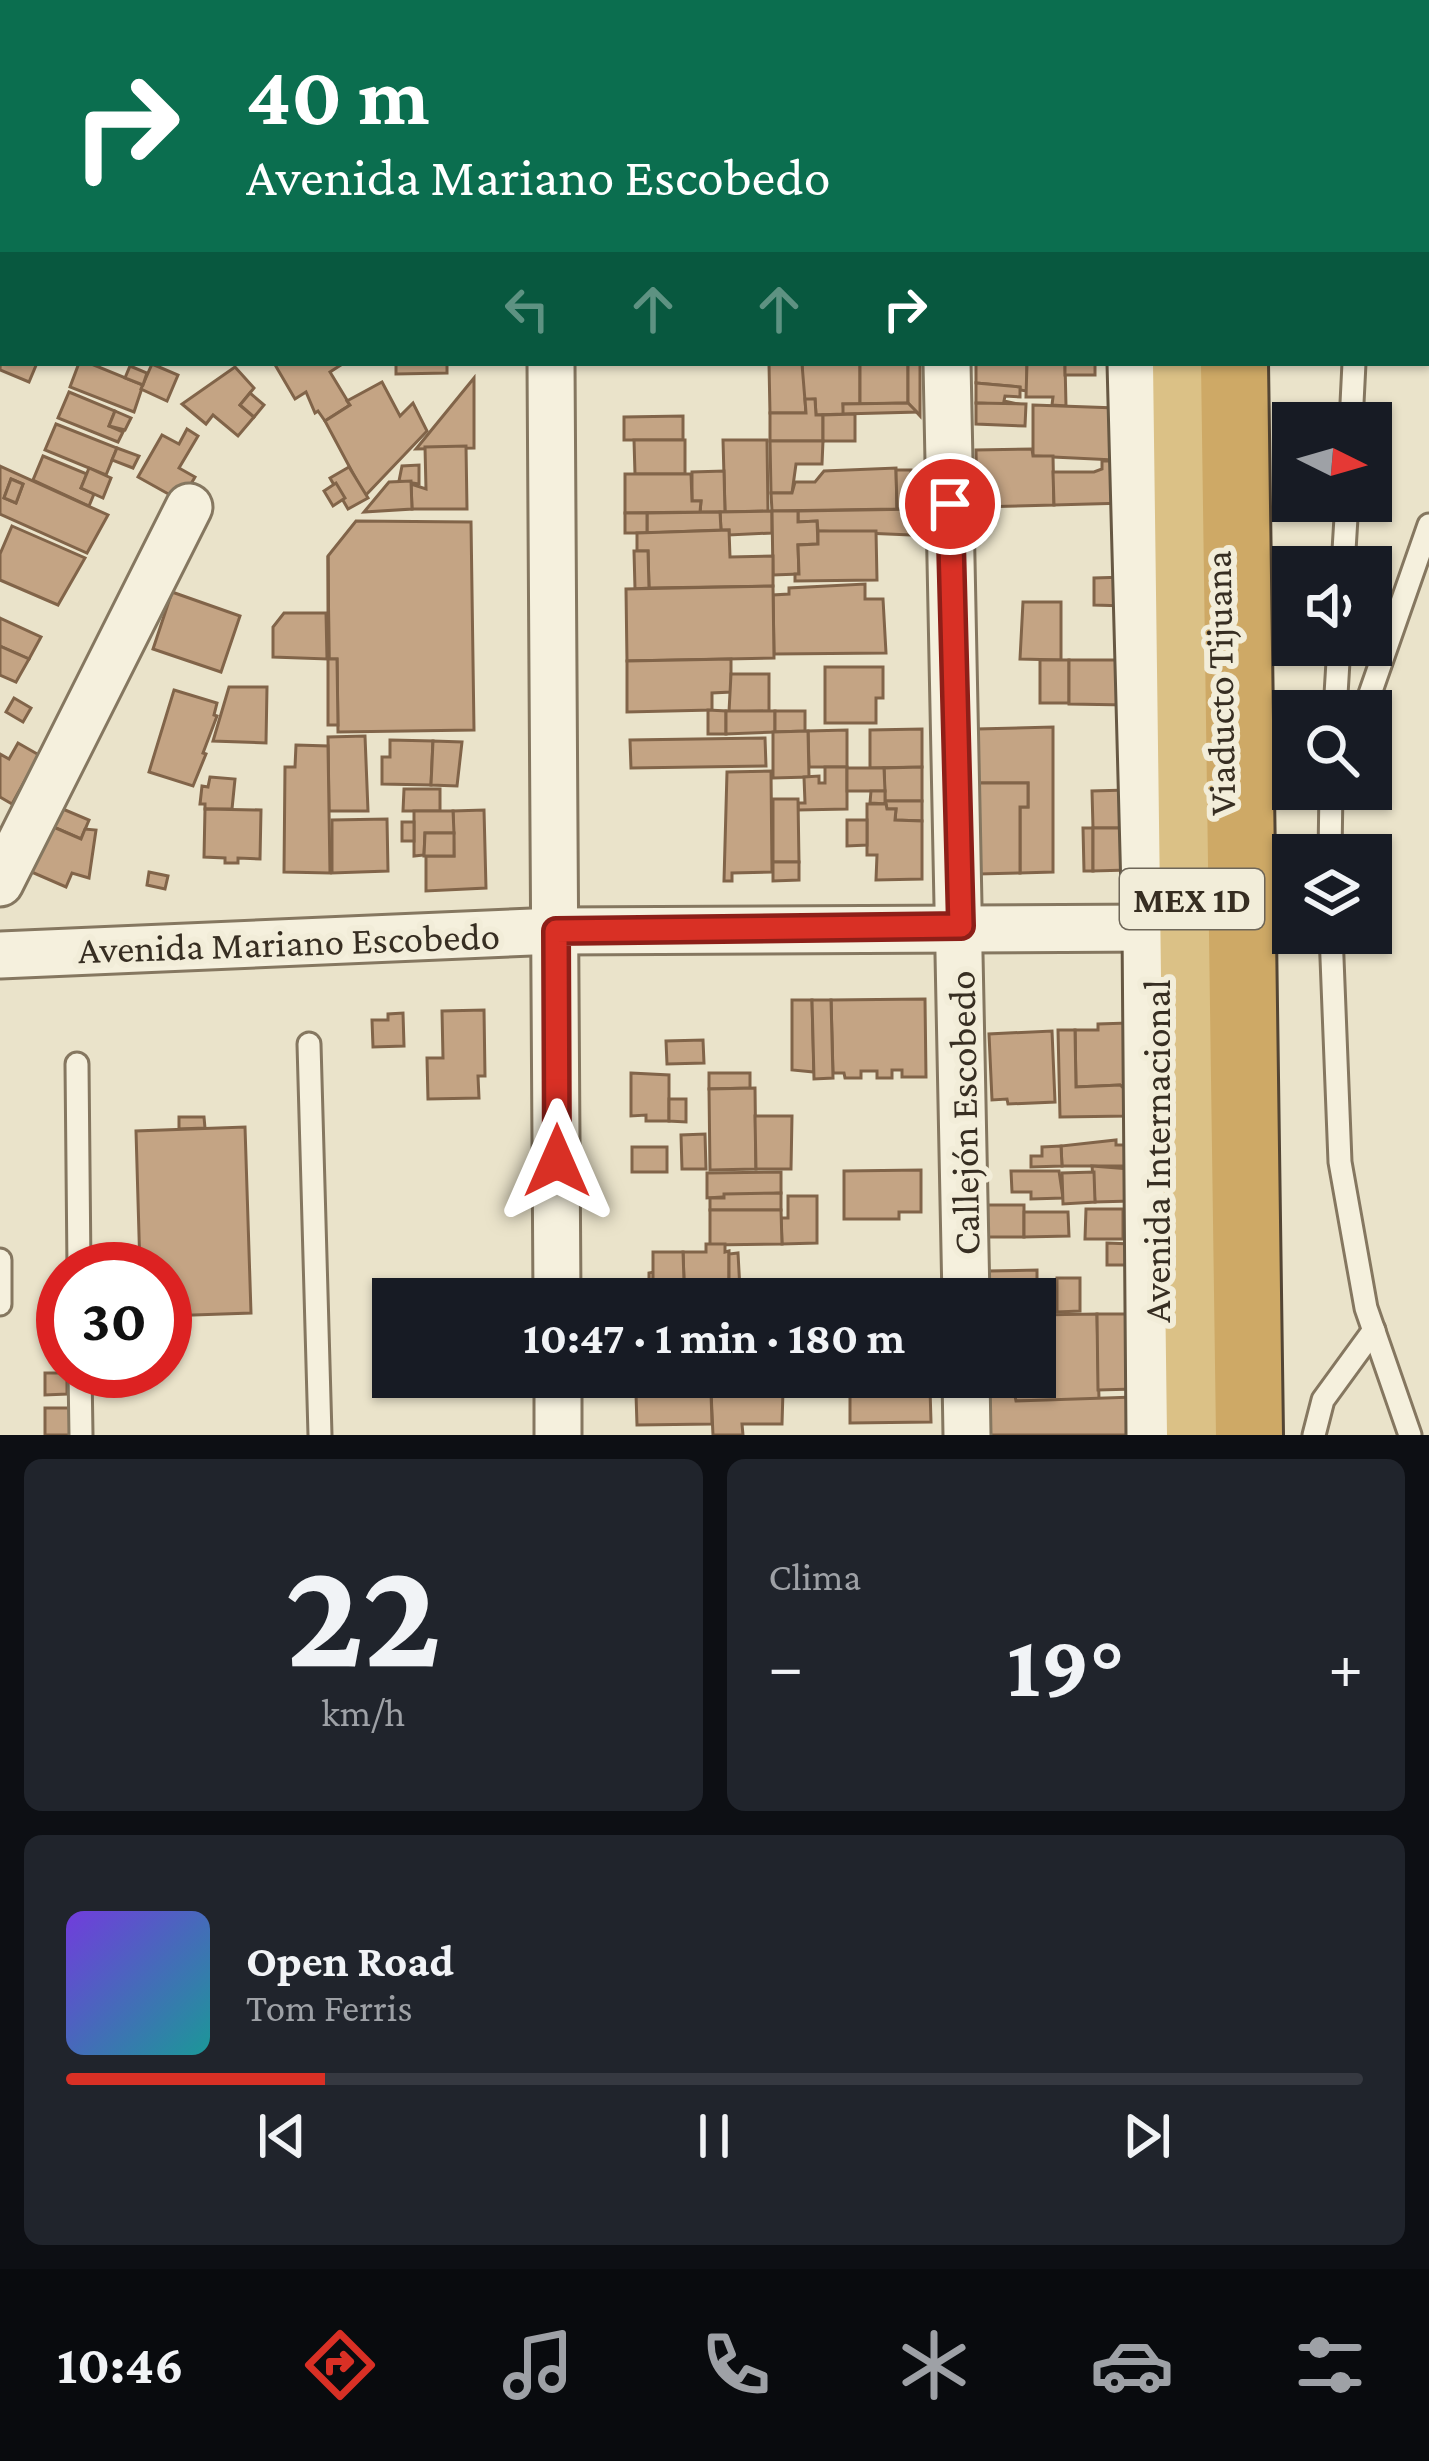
<!DOCTYPE html>
<html lang="es">
<meta charset="utf-8">
<style>
:root{--surface:#171b24;--page:#20242c;--text:#f1f3f6;--muted:#9ea1a6;--line:#363941;--accent:#d93025}
body{margin:0;font-family:"Crimson Pro",serif;background:var(--page);color:var(--text);height:100vh;display:flex;flex-direction:column;font-size:45px;white-space:nowrap}
*{box-sizing:border-box;margin:0}
p{font-size:39px;color:var(--muted)}
.icon{flex:none;width:66px;height:66px;fill:none;stroke:currentColor;stroke-width:2;stroke-linecap:round;stroke-linejoin:round}
.map{position:relative;height:1435px;overflow:hidden}
.sheet{display:flex;flex-direction:column;gap:24px;padding:24px;background:#0d0f14;flex:1}
.sheet>*{flex:none}
.guide{position:absolute;left:0px;top:0px;width:1431px;height:366px;box-shadow:0 3px 9px #0004;background:#0b6e4f;color:#fff;overflow:hidden}
.needle{width:78px;rotate:95deg}
.fabs{position:absolute;left:1272px;top:402px;display:grid;gap:24px}
.fabs a{display:grid;place-items:center;width:120px;height:120px;border-radius:0px;background:var(--surface);box-shadow:0 3px 9px #0004;font-size:60px}
.speed{position:absolute;left:36px;top:1242px;display:flex;gap:24px;font-size:60px;font-weight:700;text-align:center}
.speed>*{display:grid;place-content:center;width:156px;height:156px;border-radius:50%;background:var(--surface);box-shadow:0 3px 9px #0004;line-height:1}
.speed .limit{border:18px solid #d22;background:#fff;color:#111}
.pin{position:absolute;display:grid;place-items:center;width:102px;height:102px;color:#fff;margin:-51px;border:6px solid #fff;border-radius:50%;box-shadow:0 3px 12px #0007}
.me{position:absolute;width:132px;margin:-66px;rotate:0deg;stroke-linejoin:round;filter:drop-shadow(0 0 9px #0008)}
.turn{display:flex;align-items:center;gap:42px;height:252px;padding:0 48px;font-size:54px}
.turn .icon{width:156px;height:156px;stroke-width:2.5}
.turn b{display:block;font-size:84px;line-height:102px}
.lanes{display:flex;align-items:center;height:114px;padding:0 48px;background:#0003;justify-content:center;gap:60px;direction:ltr}
.lanes .off{opacity:.35}
.big{font-size:90px;font-weight:700;line-height:1.1}
.sheet .tile{flex:1;display:flex;flex-direction:column;justify-content:center;gap:18px;min-width:0;padding:0 42px;border-radius:18px;background:var(--page)}
.sheet .dial{align-items:center;gap:0}
.dial b{font-size:156px;line-height:1}
.song{display:flex;align-items:center;gap:36px}
.cover{width:144px;height:144px;border-radius:18px;background:linear-gradient(135deg,hsl(260 70% 55%),hsl(180 70% 35%))}
.played{height:12px;border-radius:6px;background:linear-gradient(90deg,var(--accent) 20%,var(--line) 20%)}
.keys{display:flex;justify-content:space-around;direction:ltr}
.heat{display:flex;justify-content:space-between;align-items:center;font-size:66px;direction:ltr}
.sheet .tiles{flex:1;display:grid;gap:24px;grid-template-columns:1fr 1fr}
.tile:last-child{grid-column:span 2}
.trip{position:absolute;left:372px;top:1278px;width:684px;height:120px;border-radius:0px;background:var(--surface);box-shadow:0 3px 9px #0004;font-weight:700;line-height:120px;text-align:center}
.dock{display:flex;height:192px;justify-content:space-around;align-items:center;background:#090b0e;color:var(--muted)}
.dock .icon{width:84px;height:84px}
.dock .selected{color:var(--accent)}
.dock b{font-size:54px;color:var(--text)}
.map>svg:first-child{display:block}
</style>
<div class="map">
<svg width="1429" height="1435" viewBox="0 0 1429 1435">
<rect width="100%" height="100%" fill="#eae3ca"/>
<g fill="none" stroke-linecap="round" stroke-linejoin="round">
<polyline stroke="#718d88" stroke-width="12" points="1428,60 1429,60"/>
</g>
<g fill="#c4a484" stroke="#816449" stroke-width="3" fill-rule="evenodd">
<polygon points="511,0 601,0 600,3"/>
<polygon points="3,304 3,363 37,363 29,382 0,370"/>
<polygon points="79,363 89,363 143,385 134,412 70,387"/>
<polygon points="274,363 344,363 330,372 350,405 325,421 318,411 315,413 306,392 295,399"/>
<polygon points="396,363 447,363 447,373 396,374"/>
<polygon points="812,363 860,363 860,404 843,404 844,414 816,415 815,399 803,400 802,364"/>
<polygon points="860,363 908,363 908,403 860,404"/>
<polygon points="908,363 920,363 920,416 908,403"/>
<polygon points="976,363 1027,363 1027,391 1020,390 1020,387 976,383"/>
<polygon points="1027,363 1065,363 1066,406 1052,405 1053,397 1026,397"/>
<rect x="1065" y="363" width="30" height="12"/>
<polygon points="152,364 178,375 167,401 141,389"/>
<polygon points="769,364 802,364 806,413 770,413"/>
<polygon points="130,366 147,373 143,385 125,378"/>
<polygon points="235,367 254,388 240,405 254,417 238,436 213,415 206,424 182,404"/>
<polygon points="474,378 474,448 416,449"/>
<polygon points="382,382 400,416 413,403 427,431 365,496 325,421 350,405 347,401"/>
<polygon points="976,383 1020,387 1020,397 1005,396 1004,401 1023,405 976,403"/>
<polygon points="69,392 115,411 109,426 123,432 118,442 58,418"/>
<polygon points="250,393 264,405 254,417 240,405"/>
<polygon points="805,399 815,399 816,415 823,415 823,441 770,441 770,413 806,413"/>
<polygon points="908,403 917,412 843,414 843,404"/>
<polygon points="976,403 1026,404 1025,426 976,424"/>
<polygon points="1033,405 1116,408 1114,460 1033,456"/>
<polygon points="115,411 131,418 125,430 109,426"/>
<polygon points="855,414 855,441 823,441 823,415"/>
<polygon points="683,416 683,440 624,440 624,417"/>
<polygon points="56,424 117,448 106,475 45,450"/>
<polygon points="187,429 198,436 179,468 195,477 181,501 138,477 162,435 179,444"/>
<polygon points="634,440 685,440 685,474 635,474"/>
<polygon points="723,440 767,440 768,511 725,512"/>
<polygon points="770,441 823,441 822,464 796,464 792,493 771,493"/>
<polygon points="466,446 467,509 412,509 411,484 426,489 425,447"/>
<polygon points="117,448 139,456 133,468 112,460"/>
<polygon points="1032,449 1033,456 1053,456 1054,505 977,507 976,450"/>
<polygon points="43,456 87,474 81,488 94,494 89,506 33,480"/>
<polygon points="1102,461 1125,461 1126,503 1054,505 1053,472 1094,472 1102,469"/>
<polygon points="419,465 419,484 399,481 402,466"/>
<path d="M0 466 108 515 87 553 0 514ZM11 479 23 484 16 503 4 498Z"/>
<polygon points="349,467 368,498 348,509 330,478"/>
<polygon points="89,468 111,478 103,498 81,488"/>
<polygon points="896,468 897,509 772,511 771,493 792,493 795,482 815,482 824,471"/>
<polygon points="896,470 911,470 912,509 897,509"/>
<polygon points="724,471 725,512 700,512 701,501 692,501 692,472"/>
<polygon points="625,474 691,474 692,501 701,501 700,512 625,513"/>
<polygon points="11,479 23,484 16,503 4,498"/>
<polygon points="411,481 412,509 364,512 389,482"/>
<polygon points="336,483 345,498 333,506 324,491"/>
<polygon points="921,509 921,532 911,535 818,531 817,521 798,522 798,511"/>
<polygon points="772,511 772,533 729,535 729,530 721,530 720,512"/>
<polygon points="772,511 798,511 798,522 817,521 818,544 798,545 799,574 773,575"/>
<polygon points="720,512 721,530 647,533 647,513"/>
<rect x="625" y="513" width="22" height="20"/>
<polygon points="356,521 471,522 474,730 338,732 337,659 329,659 328,556"/>
<polygon points="12,526 85,558 58,605 0,580 0,554"/>
<polygon points="729,530 730,557 773,556 773,586 649,588 648,551 637,551 637,533"/>
<polygon points="818,531 876,531 877,580 795,581 795,574 799,574 798,545 818,544"/>
<polygon points="634,551 648,551 649,588 635,589"/>
<polygon points="328,556 329,659 337,659 338,725 328,725"/>
<polygon points="1126,577 1126,606 1094,605 1094,578"/>
<polygon points="865,584 865,599 883,599 886,653 774,654 773,595 789,594 789,588"/>
<polygon points="773,586 774,658 627,661 626,589"/>
<polygon points="172,592 240,616 221,672 153,649"/>
<polygon points="1023,602 1061,602 1061,660 1020,659"/>
<polygon points="284,613 326,613 327,659 273,657 273,627"/>
<polygon points="0,618 41,637 29,659 0,646"/>
<polygon points="0,646 29,659 16,682 0,675"/>
<polygon points="731,659 731,692 712,693 712,710 627,712 627,661"/>
<rect x="1040" y="660" width="29" height="43"/>
<polygon points="1069,660 1127,660 1127,705 1069,704"/>
<polygon points="825,667 883,667 883,698 876,698 876,723 825,723"/>
<polygon points="731,674 769,674 769,711 729,712"/>
<polygon points="229,687 267,687 266,743 213,741"/>
<polygon points="174,690 217,703 214,715 217,716 203,753 206,754 193,786 149,772"/>
<polygon points="14,698 31,708 23,722 6,712"/>
<polygon points="708,710 726,711 726,734 708,734"/>
<polygon points="726,711 775,711 775,732 726,734"/>
<polygon points="775,711 805,711 805,731 775,732"/>
<polygon points="1053,727 1053,872 1020,873 1020,807 1028,807 1028,783 978,783 977,729"/>
<polygon points="922,729 922,767 870,768 870,730"/>
<polygon points="847,730 847,767 809,767 808,731"/>
<polygon points="808,731 809,777 773,778 773,732"/>
<polygon points="365,736 368,811 329,811 328,737"/>
<polygon points="765,738 766,766 631,768 630,740"/>
<polygon points="390,740 433,741 431,785 382,784 382,757 390,757"/>
<polygon points="433,741 462,742 457,786 431,785"/>
<polygon points="18,743 39,755 12,804 0,797 0,754 9,759"/>
<polygon points="296,745 328,746 330,873 284,872 285,767 295,767"/>
<polygon points="825,767 847,767 847,809 798,810 798,803 805,803 804,777 819,776 819,783 825,783"/>
<polygon points="922,767 922,801 885,801 884,768"/>
<polygon points="847,768 884,768 885,791 847,791"/>
<polygon points="771,771 772,872 732,873 732,881 724,881 727,772"/>
<polygon points="210,777 235,779 232,809 205,809 205,804 200,804 202,786 208,787"/>
<polygon points="978,783 1028,783 1028,807 1020,807 1020,873 979,874"/>
<polygon points="404,789 440,789 440,811 403,811"/>
<polygon points="1127,790 1128,828 1093,828 1092,791"/>
<polygon points="871,791 885,791 885,801 922,801 922,821 895,820 896,809 887,809 886,804 870,803"/>
<polygon points="773,799 798,799 799,862 773,862"/>
<polygon points="51,804 89,820 81,839 42,822"/>
<polygon points="867,804 886,804 887,809 896,809 895,820 922,821 922,879 876,880 877,855 867,855"/>
<polygon points="205,809 261,810 260,859 238,858 238,863 225,863 225,858 204,857"/>
<polygon points="484,810 486,888 426,891 426,856 454,856 453,811"/>
<polygon points="414,811 453,811 454,833 425,833 424,855 414,856"/>
<polygon points="387,819 388,871 332,873 332,820"/>
<polygon points="847,820 867,820 867,845 847,846"/>
<polygon points="42,822 81,839 85,829 96,830 89,878 72,873 66,887 20,867"/>
<rect x="402" y="822" width="12" height="19"/>
<polygon points="1083,828 1093,828 1093,871 1084,871"/>
<polygon points="1093,828 1128,828 1128,870 1093,871"/>
<polygon points="425,833 454,833 454,856 424,856"/>
<polygon points="773,862 799,862 799,880 773,881"/>
<polygon points="149,872 168,876 165,889 147,885"/>
<polygon points="925,999 926,1077 902,1077 902,1070 892,1070 892,1078 877,1078 877,1071 861,1071 861,1078 845,1078 844,1073 833,1073 831,1000"/>
<polygon points="792,1000 812,1000 814,1072 792,1070"/>
<polygon points="812,1000 831,1000 833,1078 814,1079"/>
<polygon points="484,1010 485,1076 478,1076 479,1098 428,1099 427,1058 443,1058 442,1011"/>
<polygon points="403,1013 404,1046 373,1047 372,1020 388,1020 388,1014"/>
<polygon points="1128,1023 1129,1093 1120,1085 1076,1087 1075,1030 1098,1030 1098,1024"/>
<polygon points="1058,1030 1075,1030 1076,1087 1120,1085 1129,1093 1129,1116 1060,1117"/>
<polygon points="1052,1031 1055,1102 1008,1104 1007,1099 992,1100 989,1034"/>
<polygon points="703,1040 704,1063 667,1064 666,1041"/>
<polygon points="631,1073 669,1075 669,1121 646,1121 646,1115 631,1116"/>
<polygon points="709,1073 750,1073 750,1088 709,1089"/>
<polygon points="755,1088 756,1169 710,1170 709,1089"/>
<polygon points="669,1099 686,1099 686,1122 669,1121"/>
<polygon points="755,1116 792,1116 791,1169 756,1169"/>
<polygon points="179,1117 204,1117 205,1128 179,1129"/>
<polygon points="245,1127 251,1313 165,1316 165,1269 140,1269 136,1131"/>
<polygon points="705,1134 706,1169 682,1169 681,1135"/>
<polygon points="1116,1140 1116,1145 1133,1145 1133,1166 1062,1166 1061,1146"/>
<polygon points="1061,1146 1062,1166 1031,1167 1031,1156 1042,1156 1042,1147"/>
<rect x="632" y="1147" width="35" height="25"/>
<polygon points="1092,1166 1130,1169 1131,1201 1095,1202"/>
<polygon points="921,1170 921,1212 899,1212 899,1219 844,1219 844,1171"/>
<polygon points="1011,1171 1059,1171 1063,1198 1031,1199 1031,1192 1012,1192"/>
<polygon points="781,1172 781,1193 707,1198 707,1173"/>
<polygon points="1094,1172 1095,1202 1063,1204 1062,1173"/>
<polygon points="781,1193 781,1210 710,1210 710,1198 724,1198 724,1194"/>
<polygon points="788,1196 817,1196 817,1243 782,1244 781,1218 788,1218"/>
<rect x="987" y="1205" width="37" height="32"/>
<polygon points="1086,1209 1123,1209 1123,1239 1085,1239"/>
<polygon points="710,1210 781,1210 782,1244 710,1245"/>
<polygon points="1024,1212 1068,1212 1069,1236 1024,1237"/>
<polygon points="1107,1243 1131,1244 1131,1265 1107,1265"/>
<polygon points="706,1244 725,1244 725,1252 729,1251 729,1298 649,1298 649,1273 654,1272 653,1282 684,1281 683,1252 706,1252"/>
<polygon points="653,1252 683,1252 684,1281 653,1282"/>
<polygon points="738,1253 740,1290 729,1290 729,1254"/>
<polygon points="1037,1270 1037,1310 1035,1299 988,1299 988,1271"/>
<polygon points="1057,1278 1080,1278 1080,1311 1057,1312"/>
<polygon points="1097,1314 1099,1400 1016,1401 1015,1396 989,1396 989,1377 1035,1377 1035,1315"/>
<polygon points="1097,1314 1133,1314 1134,1389 1098,1390"/>
<polygon points="45,1373 67,1373 67,1394 45,1395"/>
<polygon points="634,1377 689,1377 689,1393 634,1394"/>
<polygon points="689,1377 782,1377 783,1391 689,1393"/>
<polygon points="782,1377 802,1377 802,1391 783,1391"/>
<polygon points="805,1377 860,1377 860,1390 805,1391"/>
<polygon points="930,1389 931,1422 850,1423 850,1390"/>
<polygon points="783,1391 782,1424 742,1424 743,1435 713,1435 711,1392"/>
<polygon points="711,1392 712,1424 637,1425 636,1394"/>
<polygon points="989,1396 1015,1396 1016,1401 1134,1397 1135,1435 990,1435"/>
<polygon points="45,1408 71,1408 72,1435 45,1435"/>
</g>
<g fill="none" stroke-linecap="round" stroke-linejoin="round">
<g stroke="#857760" stroke-width="27">
<g id="service">
<polyline points="1428,212 1429,210"/>
<polyline points="1351,423 1354,363"/>
<polyline points="1343,567 1347,501"/>
<polyline points="1335,711 1339,645"/>
<polyline points="1364,711 1429,525"/>
<polyline points="1330,855 1331,789"/>
<polyline points="1331,933 1340,1162 1366,1308 1410,1435"/>
<polyline points="309,1044 320,1435"/>
<polyline points="77,1064 79,1269"/>
<polyline points="0,1260 0,1304"/>
<polyline points="80,1371 81,1435"/>
<polyline points="1314,1435 1323,1400 1374,1330"/>
</g>
</g>
<g stroke="#857760" stroke-width="51">
<g id="minor">
<polyline points="939,0 939,3"/>
<polyline points="0,104 3,104"/>
<polyline points="551,363 557,1299"/>
<polyline points="947,363 966,1299"/>
<polyline points="0,883 189,507"/>
<polyline points="0,955 556,931 1155,928"/>
<polyline points="558,1377 558,1435"/>
<polyline points="966,1377 967,1435"/>
</g>
</g>
<g stroke="#857760" stroke-width="60">
<g id="tertiary">
<polyline points="21,3 23,0"/>
<polyline points="0,53 3,46"/>
</g>
</g>
<g stroke="#675843" stroke-width="69">
<g id="secondary">
<polyline points="1137,0 1137,3"/>
<polyline points="1140,363 1155,928 1159,1435"/>
</g>
</g>
<g stroke="#534534" stroke-width="72">
<g id="trunk">
<polyline points="1180,0 1180,3"/>
<polyline points="1186,363 1200,1435"/>
</g>
</g>
<g stroke="#534534" stroke-width="72">
<g id="motorway">
<polyline points="1228,0 1228,3"/>
<polyline points="1234,363 1249,1435"/>
</g>
</g>
<use href="#service" stroke="#f5f0dd" stroke-width="21"/>
<use href="#minor" stroke="#f5f0dd" stroke-width="45"/>
<use href="#tertiary" stroke="#f5f0dd" stroke-width="54"/>
<use href="#secondary" stroke="#f5f0dd" stroke-width="63"/>
<use href="#trunk" stroke="#dbc186" stroke-width="66"/>
<use href="#motorway" stroke="#cea966" stroke-width="66"/>
</g>
<g fill="none" stroke-linecap="round" stroke-linejoin="round">
<g stroke="#8d1f18" stroke-width="30">
<polyline id="route" points="557,1161 556,931 961,926 950,504"/>
</g>
<use href="#route" stroke="#d93025" stroke-width="21"/>
</g>
<g text-anchor="middle" stroke-width="12" stroke-linejoin="round" paint-order="stroke">
<rect fill="#f2edd9" stroke="#6f6759" stroke-width="3" x="1120" y="869" width="144" height="60" rx="9"/>
<g font-size="36" font-weight="bold" fill="#372e22">
<text x="1192" y="912">MEX 1D</text>
</g>
<g font-size="39" fill="#372e22" stroke="#f2edd9">
<text transform="translate(1219 683) rotate(-91)" y="14">Viaducto Tijuana</text>
<text transform="translate(289 942) rotate(-2)" y="14">Avenida Mariano Escobedo</text>
<text transform="translate(963 1113) rotate(-91)" y="14">Callejón Escobedo</text>
<text transform="translate(1156 1151) rotate(-90)" y="14">Avenida Internacional</text>
</g>
</g>
</svg>
<div class="fabs">
<a><svg class="needle" viewBox="-14 -14 28 28"><path d="M0-13l5 13h-10z" fill="#e53935"/><path d="M0 13l5-13h-10z" fill="#9ea1a6"/></svg></a>
<a><svg class="icon" aria-label="sound" viewBox="0 0 24 24"><path d="M4 9h4l5-4v14l-5-4H4zM17 9q2 3 0 6"/></svg></a>
<a><svg class="icon" aria-label="search" viewBox="0 0 24 24"><circle cx="10" cy="10" r="6"/><path d="M15 15l6 6"/></svg></a>
<a><svg class="icon" aria-label="layers" viewBox="0 0 24 24"><path d="M12 4l9 5-9 5-9-5zM3 14l9 5 9-5"/></svg></a>
</div>
<div class="speed"><div class="limit">30</div></div>
<div class="pin" style="left:950px;top:504px;background:#d93025"><svg class="icon" aria-label="arrive" viewBox="0 0 24 24"><path d="M6 21V4h12l-3 4 3 4H6"/></svg></div>
<svg class="me" style="left:557px;top:1161px" viewBox="-20 -20 40 40"><path d="M0-17L14 15 0 8-14 15z" fill="#d93025" stroke="#fff" stroke-width="4"/></svg>
<div class="trip">10:47 · 1 min · 180 m</div>
<div class="guide">
<div class="turn"><svg class="icon" aria-label="right" viewBox="0 0 24 24"><path d="M7 20v-9h11M14 6l5 5-5 5"/></svg><div><b>40 m</b>Avenida Mariano Escobedo</div></div>
<div class="lanes"><svg class="icon off" aria-label="left" viewBox="0 0 24 24"><path d="M17 20v-9H6M10 6l-5 5 5 5"/></svg><svg class="icon off" aria-label="ahead" viewBox="0 0 24 24"><path d="M12 20V5M6 11l6-6 6 6"/></svg><svg class="icon off" aria-label="ahead" viewBox="0 0 24 24"><path d="M12 20V5M6 11l6-6 6 6"/></svg><svg class="icon" aria-label="right" viewBox="0 0 24 24"><path d="M7 20v-9h11M14 6l5 5-5 5"/></svg></div>
</div>
</div>
<section class="sheet">
<div class="tiles">
<div class="tile dial"><b>22</b><p>km/h</p></div>
<div class="tile"><p>Clima</p>
<div class="heat"><a>−</a><b class="big">19°</b><a>+</a></div>
</div>
<div class="tile">
<div class="song"><i class="cover"></i><div><b>Open Road</b><p>Tom Ferris</p></div></div>
<div class="played"></div>
<div class="keys"><svg class="icon" aria-label="previous" viewBox="0 0 24 24"><path d="M18 5L8 12l10 7zM5 5v14"/></svg><svg class="icon" aria-label="pause" viewBox="0 0 24 24"><path d="M8 5v14M16 5v14"/></svg><svg class="icon" aria-label="next" viewBox="0 0 24 24"><path d="M6 5l10 7-10 7zM19 5v14"/></svg></div>
</div>
</div>
</section>
<nav class="dock">
<b>10:46</b>
<svg class="icon selected" aria-label="directions" viewBox="0 0 24 24"><path d="M12 3l9 9-9 9-9-9zM9 14v-3h6M13 9l2 2-2 2"/></svg>
<svg class="icon" aria-label="music" viewBox="0 0 24 24"><path d="M9 18V5l10-2v13"/><circle cx="6" cy="18" r="3"/><circle cx="16" cy="16" r="3"/></svg>
<svg class="icon" aria-label="phone" viewBox="0 0 24 24"><path d="M5 4h4l2 5-3 2q2 4 5 5l2-3 5 2v4C11 20 4 13 5 4z"/></svg>
<svg class="icon" aria-label="climate" viewBox="0 0 24 24"><path d="M12 3v18M4 7l16 10M4 17L20 7"/></svg>
<svg class="icon" aria-label="car" viewBox="0 0 24 24"><path d="M5 17H2v-5l4-1 3-4h7l3 4 3 1v5h-3M9 17h6M6 11h13"/><circle cx="7" cy="17" r="2"/><circle cx="17" cy="17" r="2"/></svg>
<svg class="icon" aria-label="filters" viewBox="0 0 24 24"><path d="M4 7h16M4 17h16"/><circle cx="9" cy="7" r="2"/><circle cx="15" cy="17" r="2"/></svg>
</nav>
